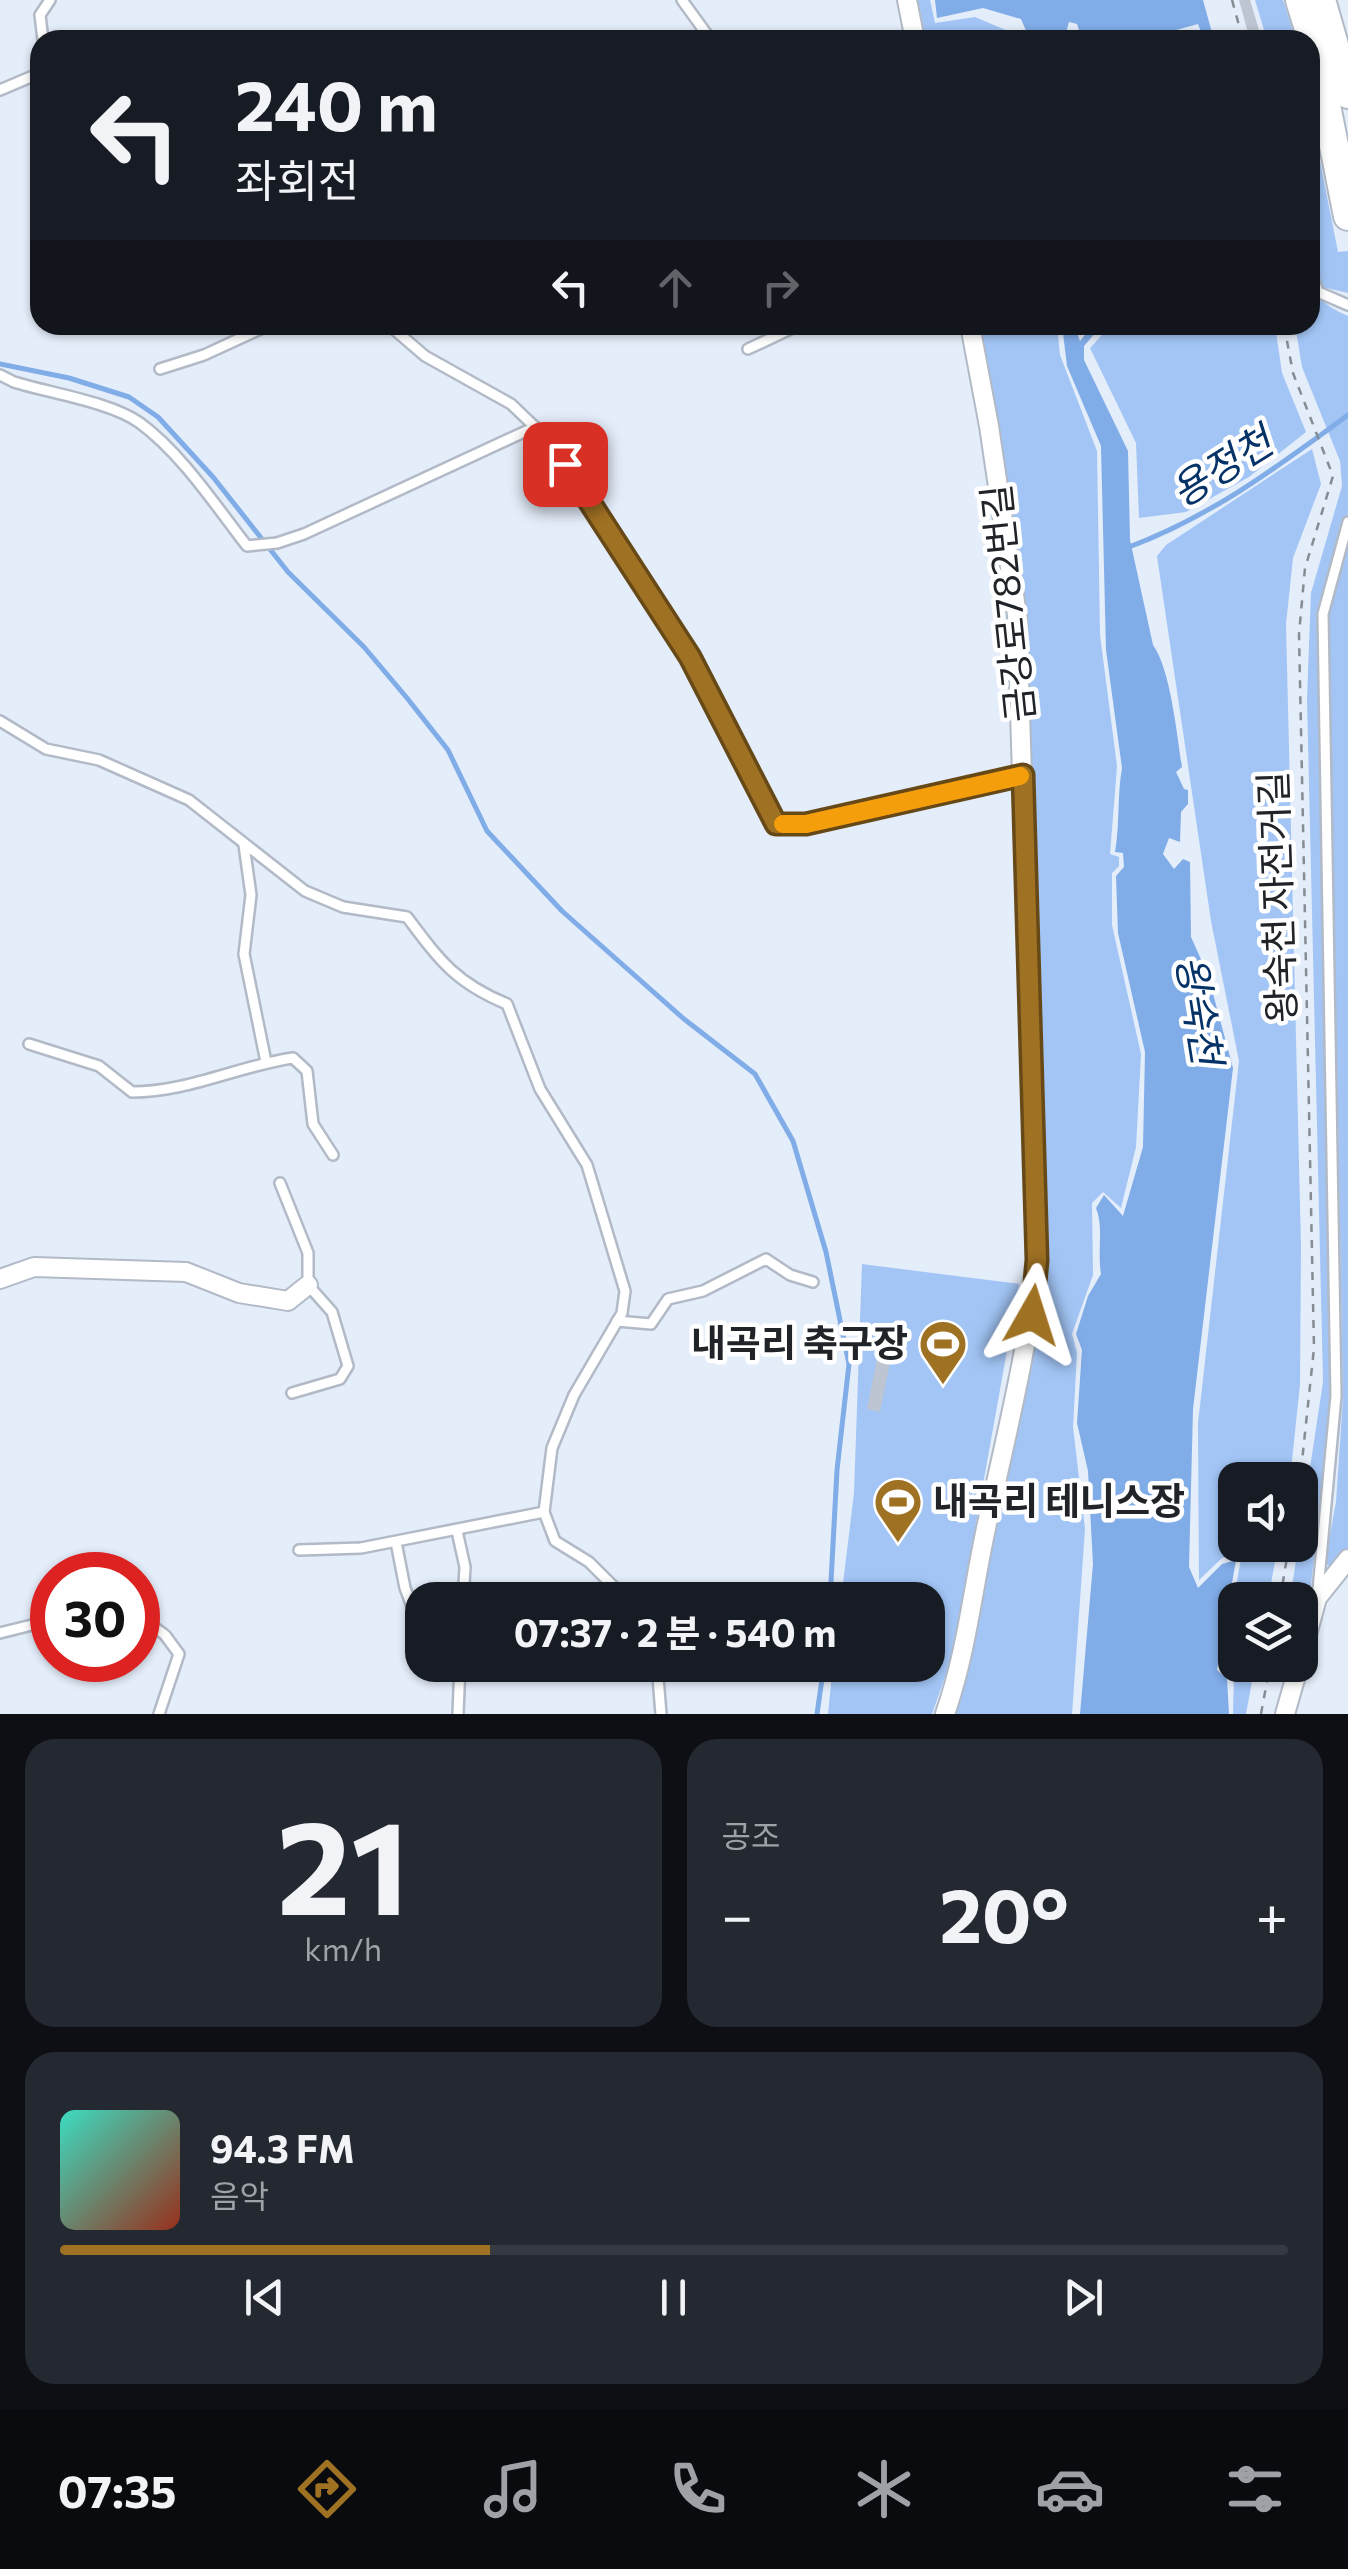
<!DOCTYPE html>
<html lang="ko">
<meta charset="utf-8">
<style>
:root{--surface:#171b24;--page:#242831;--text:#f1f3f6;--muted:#9ea1a6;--line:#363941;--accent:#9f7123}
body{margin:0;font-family:Commissioner,"Noto Sans KR",sans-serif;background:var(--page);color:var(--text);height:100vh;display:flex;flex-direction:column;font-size:38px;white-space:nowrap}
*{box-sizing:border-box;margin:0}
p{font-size:32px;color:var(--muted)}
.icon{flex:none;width:55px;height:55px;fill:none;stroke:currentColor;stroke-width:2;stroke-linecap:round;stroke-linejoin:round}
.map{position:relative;height:1714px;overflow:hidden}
.panel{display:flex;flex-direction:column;gap:25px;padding:25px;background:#0d0f14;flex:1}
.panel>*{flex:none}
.banner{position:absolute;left:30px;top:30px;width:1290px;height:305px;border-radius:30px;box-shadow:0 2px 8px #0004;background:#171b24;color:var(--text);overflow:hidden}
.tools{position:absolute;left:1218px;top:1462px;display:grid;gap:20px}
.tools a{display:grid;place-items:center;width:100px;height:100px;border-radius:20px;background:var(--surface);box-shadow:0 2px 8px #0004;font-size:50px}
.speed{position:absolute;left:30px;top:1552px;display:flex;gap:20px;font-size:50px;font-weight:700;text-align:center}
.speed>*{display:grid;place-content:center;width:130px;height:130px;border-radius:50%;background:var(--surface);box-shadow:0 2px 8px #0004;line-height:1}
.speed .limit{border:15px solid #d22;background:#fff;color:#111}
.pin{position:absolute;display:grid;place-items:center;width:85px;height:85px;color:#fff;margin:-42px;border-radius:20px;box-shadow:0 5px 15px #0006}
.me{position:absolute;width:110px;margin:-55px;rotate:6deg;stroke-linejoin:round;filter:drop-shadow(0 0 8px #0008)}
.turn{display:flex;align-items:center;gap:35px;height:210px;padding:0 40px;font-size:45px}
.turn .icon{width:130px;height:130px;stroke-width:2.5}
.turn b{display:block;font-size:70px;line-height:85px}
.lanes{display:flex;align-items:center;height:95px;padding:0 40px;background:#0003;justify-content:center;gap:50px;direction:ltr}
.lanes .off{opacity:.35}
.big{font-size:75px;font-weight:700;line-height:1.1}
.panel .tile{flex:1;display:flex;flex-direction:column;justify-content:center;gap:15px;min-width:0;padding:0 35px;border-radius:30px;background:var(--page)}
.panel .dial{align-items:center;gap:0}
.dial b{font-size:130px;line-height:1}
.song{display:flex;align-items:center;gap:30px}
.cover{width:120px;height:120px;border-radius:15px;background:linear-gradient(135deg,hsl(170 70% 55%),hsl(10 70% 35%))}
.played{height:10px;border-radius:5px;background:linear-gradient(90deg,var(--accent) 35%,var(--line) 35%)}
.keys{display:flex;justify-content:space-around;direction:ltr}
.heat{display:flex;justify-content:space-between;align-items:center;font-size:55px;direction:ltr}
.panel .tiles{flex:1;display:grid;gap:25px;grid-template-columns:1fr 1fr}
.tile:last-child{grid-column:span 2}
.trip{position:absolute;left:405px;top:1582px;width:540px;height:100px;border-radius:30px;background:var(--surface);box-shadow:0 2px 8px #0004;font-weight:700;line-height:100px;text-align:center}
.tab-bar{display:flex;height:160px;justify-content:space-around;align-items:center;background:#090b0e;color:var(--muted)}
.tab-bar .icon{width:70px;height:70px}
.tab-bar .active{color:var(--accent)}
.tab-bar b{font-size:45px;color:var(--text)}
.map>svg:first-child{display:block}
</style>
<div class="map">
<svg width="1348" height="1714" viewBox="0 0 1348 1714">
<rect width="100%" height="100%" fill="#e4edfa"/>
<g fill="#a2c5f5">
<polygon points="918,0 930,0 935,23 975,17 1015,34 1017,40 926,40"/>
<polygon points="1255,0 1283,0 1296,40 1267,40"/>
<polygon points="1310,111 1338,252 1348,251 1348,293 1322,287 1310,255"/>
<path d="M1310 281C1317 300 1330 308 1348 316V514L1343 521 1320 610 1331 1398 1310 1594 1300 1628V1600H1290L1323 1382 1307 699 1311 593 1342 486 1340 461 1302 367 1295 325H1310Z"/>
<polygon points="977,325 1057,325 1060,355 1097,451 1100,635 1117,766 1110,854 1119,857 1119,866 1112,873 1112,925 1141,1054 1136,1147 1121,1208 1103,1192 1092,1203 1093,1275 1072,1334 1077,1353 1073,1427 1085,1529 1072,1714 951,1714 972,1653 1044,1268 1042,1084 1026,608"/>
<polygon points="1111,325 1275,325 1282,373 1306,432 1249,477 1186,512 1139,518 1136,443 1090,348"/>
<polygon points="1312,449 1321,484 1293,558 1286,624 1301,1247 1300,1384 1290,1480 1235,1480 1235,1545 1278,1545 1268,1600 1235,1600 1235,1665 1255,1665 1246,1714 1233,1714 1234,1673 1223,1656 1242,1554 1222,1558 1199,1580 1198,1423 1239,1061 1211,921 1157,556 1166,545"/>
<polygon points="1348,542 1348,1550 1331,1568 1325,1562 1336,1502 1343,1398 1329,616"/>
<polygon points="862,1264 1019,1284 952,1657 932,1714 828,1714 833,1665 928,1665 928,1600 841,1600 854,1493"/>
</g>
<g fill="#80ace8">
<polygon points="935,0 1203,0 1214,40 1204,40 1198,24 1169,32 1167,40 1082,40 1077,24 1069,22 1064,40 1030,40 1021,19 983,8 937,18"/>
<path d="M1062 325H1074L1080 341 1093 325H1102L1084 346V360L1128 451 1130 540 1153 645C1171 670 1177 737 1182 767L1176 772 1184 789 1188 790V804L1181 812 1180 842 1169 838 1163 854 1174 869 1183 859 1190 862 1191 937 1208 975 1233 1068 1193 1409 1189 1567 1198 1588 1222 1564 1236 1560 1217 1670 1227 1679 1229 1714H1080L1093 1564 1088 1471 1077 1423 1082 1350 1076 1334 1088 1296 1101 1274C1097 1251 1104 1228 1096 1208L1104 1195 1123 1216 1143 1147 1145 1052 1118 933 1116 876 1124 867 1123 853 1115 852C1120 823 1117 796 1122 768L1106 650 1101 446 1067 366Z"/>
</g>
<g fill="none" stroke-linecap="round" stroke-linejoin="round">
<g stroke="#80ace8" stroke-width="5">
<polyline points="0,364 69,378 129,397 158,417 213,477 288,572 364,647 407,698 448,750 487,831 562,911 684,1019 755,1074 793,1141 826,1252 849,1364 837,1470 830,1600"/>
<path d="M1129 547C1212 516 1277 467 1348 415"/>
<polyline points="817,1714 824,1665"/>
</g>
</g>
<g fill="#bcc5d1">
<polygon points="1239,0 1250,0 1262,40 1250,40"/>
<polygon points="880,1344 893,1347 880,1412 867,1409"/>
</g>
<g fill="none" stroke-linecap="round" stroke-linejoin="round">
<g stroke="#b1bac6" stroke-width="14">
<g id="service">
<polyline points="682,0 711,40"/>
<polyline points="43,40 40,15 50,0"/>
<polyline points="0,90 40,73"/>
<polyline points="1310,269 1318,292 1348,305"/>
<polyline points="389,325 425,356 511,404 535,427"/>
<polyline points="748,349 799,325"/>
<polyline points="160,369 204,355 269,325"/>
<path d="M0 375 14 382C49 393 111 402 140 423 182 454 215 505 247 546L277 543 304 534 535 427 544 432 690 657 776 824H805L1021 775"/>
<path d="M0 721 46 749 99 760 189 800 305 891 343 907 407 917C440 961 456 983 507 1004L540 1089 587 1165 625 1291 622 1313 574 1395 552 1448 544 1512 555 1541 589 1562 627 1600"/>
<polyline points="244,845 251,895 244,954 266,1062"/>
<path d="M29 1044 99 1066 132 1092C188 1092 238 1066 293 1058L307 1071 313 1124 333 1155"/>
<polyline points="280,1183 308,1253 308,1285 332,1312 348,1366 340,1379 292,1393"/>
<polyline points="617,1321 651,1324 668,1299 703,1291 766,1259 790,1275 813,1282"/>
<polyline points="457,1531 465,1567 463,1600"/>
<polyline points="396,1542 405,1588 422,1632"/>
<polyline points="299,1550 361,1548 544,1512"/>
<polyline points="1318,1590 1336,1396 1323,614 1348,522"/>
<polyline points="138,1615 165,1635 179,1654 159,1714"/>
<polyline points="0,1633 52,1620"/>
<polyline points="657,1665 661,1714"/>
<polyline points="458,1714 460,1665"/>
</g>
</g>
<g stroke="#b1bac6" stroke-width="22">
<g id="minor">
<polyline points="907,0 915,40"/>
<polyline points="0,1279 34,1267 186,1272 239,1293 288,1301 308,1285"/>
<polyline points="1300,1661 1317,1598 1348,1559"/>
<path d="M945 1714C966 1654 972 1595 985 1533 1004 1443 1028 1352 1037 1260L1017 615 989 426 970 325"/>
<polyline points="1285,1714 1299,1665"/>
</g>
</g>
<g stroke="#b1bac6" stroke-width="32">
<g id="trunk">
<polyline points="1300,0 1314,45 1348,216"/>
<polyline points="1321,0 1348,94"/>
</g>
</g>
<g stroke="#868c94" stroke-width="2.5" stroke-dasharray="8 8" stroke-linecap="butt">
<polyline points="1232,0 1243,40"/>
<polyline points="1284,325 1293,373 1333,476 1305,568 1299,634 1314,1348 1300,1480"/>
<polyline points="1280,1600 1289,1545"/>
<polyline points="1261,1714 1270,1665"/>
</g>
<use href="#service" stroke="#fff" stroke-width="9"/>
<use href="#minor" stroke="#fff" stroke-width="18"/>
<use href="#trunk" stroke="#fff" stroke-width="28"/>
</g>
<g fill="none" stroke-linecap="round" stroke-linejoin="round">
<g stroke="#674917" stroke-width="25">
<polyline id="route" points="565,464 690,657 776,824 806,824 1023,775 1037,1260 1032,1315"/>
</g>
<use href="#route" stroke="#9f7123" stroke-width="18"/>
<polyline stroke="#f59e0b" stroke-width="18" points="783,824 806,824 1020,776"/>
</g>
<defs>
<g id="stadium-pin" transform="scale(2.5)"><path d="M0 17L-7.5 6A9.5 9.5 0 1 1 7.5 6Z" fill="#9f7123" stroke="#fff"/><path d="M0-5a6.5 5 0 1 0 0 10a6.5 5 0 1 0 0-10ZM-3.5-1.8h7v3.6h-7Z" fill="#fff"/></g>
</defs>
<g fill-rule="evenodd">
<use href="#stadium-pin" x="943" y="1344"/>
<use href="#stadium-pin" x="898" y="1502"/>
</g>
<g text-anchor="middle" stroke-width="9" stroke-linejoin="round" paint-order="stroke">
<g font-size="38" fill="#202327" stroke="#fff">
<text transform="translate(1009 603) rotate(-96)" y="13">금강로782번길</text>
<text transform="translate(1278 897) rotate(-92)" y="13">왕숙천 자전거길</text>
</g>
<g font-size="38" font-weight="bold" fill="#202327" stroke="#fff" text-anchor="end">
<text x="908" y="1357">내곡리 축구장</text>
<text x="933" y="1515" text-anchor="start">내곡리 테니스장</text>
</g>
<g font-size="40" font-style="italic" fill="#053267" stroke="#fff">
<text transform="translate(1222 467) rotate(-32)" y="14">용정천</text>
<text transform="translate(1199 1010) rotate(81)" y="14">왕숙천</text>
</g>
</g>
</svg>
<div class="tools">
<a><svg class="icon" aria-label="sound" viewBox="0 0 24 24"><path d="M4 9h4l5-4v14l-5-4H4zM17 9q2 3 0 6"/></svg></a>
<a><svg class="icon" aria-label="layers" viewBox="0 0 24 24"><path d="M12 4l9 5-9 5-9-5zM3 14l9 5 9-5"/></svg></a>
</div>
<div class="speed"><div class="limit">30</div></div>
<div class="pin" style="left:565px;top:464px;background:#d93025"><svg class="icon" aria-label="arrive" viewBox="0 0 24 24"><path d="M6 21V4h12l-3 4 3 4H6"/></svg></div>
<svg class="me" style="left:1032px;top:1315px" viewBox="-20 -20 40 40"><path d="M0-17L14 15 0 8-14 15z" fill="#9f7123" stroke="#fff" stroke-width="4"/></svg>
<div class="trip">07:37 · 2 분 · 540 m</div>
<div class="banner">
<div class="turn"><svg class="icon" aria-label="left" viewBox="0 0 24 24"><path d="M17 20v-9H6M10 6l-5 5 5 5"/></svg><div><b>240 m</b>좌회전</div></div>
<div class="lanes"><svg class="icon" aria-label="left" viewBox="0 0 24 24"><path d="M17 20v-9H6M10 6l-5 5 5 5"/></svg><svg class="icon off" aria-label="ahead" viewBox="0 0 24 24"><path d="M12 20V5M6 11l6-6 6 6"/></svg><svg class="icon off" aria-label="right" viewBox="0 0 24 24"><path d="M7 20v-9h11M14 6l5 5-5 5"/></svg></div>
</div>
</div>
<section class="panel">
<div class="tiles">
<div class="tile dial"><b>21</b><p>km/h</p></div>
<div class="tile"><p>공조</p>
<div class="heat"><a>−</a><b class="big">20°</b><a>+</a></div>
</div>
<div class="tile">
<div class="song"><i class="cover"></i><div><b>94.3 FM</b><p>음악</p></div></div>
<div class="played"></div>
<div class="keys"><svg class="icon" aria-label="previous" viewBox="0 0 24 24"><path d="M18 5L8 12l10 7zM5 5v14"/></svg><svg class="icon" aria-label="pause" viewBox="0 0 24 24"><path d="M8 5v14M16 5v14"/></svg><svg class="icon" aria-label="next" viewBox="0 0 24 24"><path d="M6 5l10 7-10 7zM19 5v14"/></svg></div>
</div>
</div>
</section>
<nav class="tab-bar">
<b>07:35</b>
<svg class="icon active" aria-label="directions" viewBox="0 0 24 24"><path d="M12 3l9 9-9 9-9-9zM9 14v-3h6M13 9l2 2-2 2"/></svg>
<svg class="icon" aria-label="music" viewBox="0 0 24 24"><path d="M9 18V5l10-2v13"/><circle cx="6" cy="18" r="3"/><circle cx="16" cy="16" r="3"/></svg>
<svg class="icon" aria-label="phone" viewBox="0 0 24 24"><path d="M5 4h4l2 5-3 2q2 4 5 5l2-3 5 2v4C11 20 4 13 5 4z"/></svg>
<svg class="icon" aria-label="climate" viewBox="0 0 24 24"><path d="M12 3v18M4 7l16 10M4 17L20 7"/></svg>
<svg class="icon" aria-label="car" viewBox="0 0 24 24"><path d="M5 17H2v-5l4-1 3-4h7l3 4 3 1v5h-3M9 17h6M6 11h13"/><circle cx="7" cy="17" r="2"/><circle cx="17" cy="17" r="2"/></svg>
<svg class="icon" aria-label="filters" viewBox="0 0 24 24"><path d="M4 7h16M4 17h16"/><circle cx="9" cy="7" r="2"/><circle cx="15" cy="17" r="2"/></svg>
</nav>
